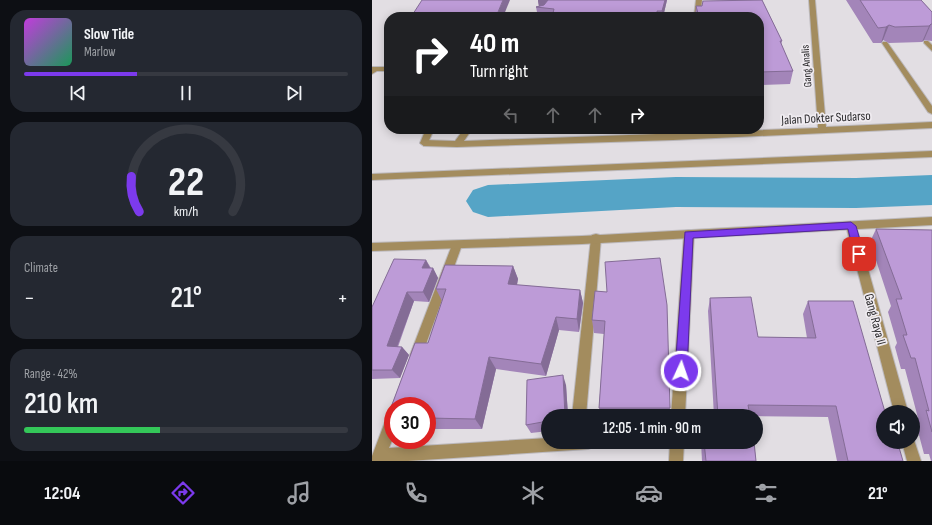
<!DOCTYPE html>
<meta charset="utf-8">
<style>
:root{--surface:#171b24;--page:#242831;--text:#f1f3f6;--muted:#9ea1a6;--line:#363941;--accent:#7c3aed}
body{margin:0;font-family:"Sofia Sans Condensed",sans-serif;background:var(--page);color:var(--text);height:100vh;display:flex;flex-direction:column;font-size:15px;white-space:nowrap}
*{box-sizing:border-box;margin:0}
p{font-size:13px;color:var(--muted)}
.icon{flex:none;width:22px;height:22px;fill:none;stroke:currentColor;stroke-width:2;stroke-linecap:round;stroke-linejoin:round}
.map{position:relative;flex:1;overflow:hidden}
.details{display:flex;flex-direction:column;gap:10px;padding:10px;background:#0d0f14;width:372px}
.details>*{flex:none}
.banner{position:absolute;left:12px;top:12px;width:380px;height:122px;border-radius:16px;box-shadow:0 2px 10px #0003;background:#202124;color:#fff;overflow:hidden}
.tools{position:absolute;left:504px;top:405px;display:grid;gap:8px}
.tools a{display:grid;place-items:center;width:44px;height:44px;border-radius:50%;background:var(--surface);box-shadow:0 2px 10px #0003;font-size:20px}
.speed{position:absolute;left:12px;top:397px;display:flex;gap:8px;font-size:20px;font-weight:700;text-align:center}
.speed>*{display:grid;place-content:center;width:52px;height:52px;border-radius:50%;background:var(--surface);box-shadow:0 2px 10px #0003;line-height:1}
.speed .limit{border:6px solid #d22;background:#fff;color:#111}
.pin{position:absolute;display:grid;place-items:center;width:34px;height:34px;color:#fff;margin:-17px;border-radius:8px;box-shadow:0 2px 6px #0006}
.me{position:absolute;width:44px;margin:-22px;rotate:3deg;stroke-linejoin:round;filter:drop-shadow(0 0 3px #0008)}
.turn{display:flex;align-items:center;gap:14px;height:84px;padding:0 20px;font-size:18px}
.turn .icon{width:52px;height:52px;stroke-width:2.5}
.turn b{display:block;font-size:28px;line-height:34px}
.lanes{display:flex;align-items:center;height:38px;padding:0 20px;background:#0003;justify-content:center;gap:20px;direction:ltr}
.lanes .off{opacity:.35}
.big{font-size:30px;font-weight:600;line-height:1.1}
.details .tile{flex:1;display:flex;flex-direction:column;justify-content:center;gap:6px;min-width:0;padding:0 14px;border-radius:16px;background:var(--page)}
.details .dial{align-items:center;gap:0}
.dial svg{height:104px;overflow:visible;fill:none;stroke:var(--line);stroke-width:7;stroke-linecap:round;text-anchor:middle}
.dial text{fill:var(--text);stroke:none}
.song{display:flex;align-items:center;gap:12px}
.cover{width:48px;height:48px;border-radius:6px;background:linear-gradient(135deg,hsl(290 70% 55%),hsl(150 70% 35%))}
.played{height:4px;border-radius:2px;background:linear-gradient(90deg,var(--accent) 35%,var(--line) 35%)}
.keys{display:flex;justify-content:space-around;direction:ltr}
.heat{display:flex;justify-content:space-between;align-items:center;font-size:22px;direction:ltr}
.charge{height:6px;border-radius:3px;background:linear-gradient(90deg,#34c759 42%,var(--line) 0)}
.trip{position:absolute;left:169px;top:409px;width:222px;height:40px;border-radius:20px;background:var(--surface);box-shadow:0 2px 10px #0003;font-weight:600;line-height:40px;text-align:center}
.tab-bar{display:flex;height:64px;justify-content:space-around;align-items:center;background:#090b0e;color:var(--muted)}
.tab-bar .icon{width:28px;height:28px}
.tab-bar .current{color:var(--accent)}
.tab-bar b{font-size:18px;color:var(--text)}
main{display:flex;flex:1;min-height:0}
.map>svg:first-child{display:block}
</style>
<main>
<section class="details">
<div class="tile">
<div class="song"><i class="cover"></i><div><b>Slow Tide</b><p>Marlow</p></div></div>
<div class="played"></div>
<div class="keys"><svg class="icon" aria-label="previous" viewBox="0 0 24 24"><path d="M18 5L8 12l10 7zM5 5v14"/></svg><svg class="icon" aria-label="pause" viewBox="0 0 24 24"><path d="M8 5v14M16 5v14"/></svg><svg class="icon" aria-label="next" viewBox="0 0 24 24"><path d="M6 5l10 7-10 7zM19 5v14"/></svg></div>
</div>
<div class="tile dial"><svg viewBox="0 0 100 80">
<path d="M14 69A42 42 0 1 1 86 69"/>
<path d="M14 69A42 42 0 0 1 8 42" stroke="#7c3aed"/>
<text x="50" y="56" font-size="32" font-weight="700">22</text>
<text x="50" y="72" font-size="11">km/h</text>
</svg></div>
<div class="tile"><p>Climate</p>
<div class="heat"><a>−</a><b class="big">21°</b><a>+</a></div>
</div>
<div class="tile"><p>Range · 42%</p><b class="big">210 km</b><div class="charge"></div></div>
</section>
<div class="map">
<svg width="560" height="461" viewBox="0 0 560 461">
<rect width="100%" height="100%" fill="#e2dee3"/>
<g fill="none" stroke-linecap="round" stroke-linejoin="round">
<polygon fill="#55a4c6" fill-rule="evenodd" points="560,175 560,205 484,208 304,207 116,217 101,212 94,201 101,190 116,185 304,177 484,178"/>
<g stroke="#bdbabe" stroke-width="2">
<g id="service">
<polygon points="552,41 556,41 560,45 560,51 552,43"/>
<polygon points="511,42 515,42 560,106 560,114 556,112 510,43"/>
<polygon points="0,67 17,67 17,71 5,71 0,74"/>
<polygon points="54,129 62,129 56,143 52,146 48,143"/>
</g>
</g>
<g stroke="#bdbabe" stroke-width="2">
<g id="minor">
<polygon points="324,0 330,0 328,17 322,17"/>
<polygon points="437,0 443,0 454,127 560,122 560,128 301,140 85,147 52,146 48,143 52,140 83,141 92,129 100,129 92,141 446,128"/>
<polygon points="560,151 560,157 0,180 0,174"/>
<polygon points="479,222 484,226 536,412 522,412 474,226"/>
<polygon points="317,230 321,231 322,234 313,416 299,416 312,234 313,231"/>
<polygon points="224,234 228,235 229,238 214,416 200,416 219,238 220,235"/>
<polygon points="85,241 89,242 90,245 50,355 48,359 44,361 40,359 38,355 80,245 81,242"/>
<polygon points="21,412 21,438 17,448 176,438 176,442 223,442 221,447 216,449 36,461 0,461 0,456 16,414"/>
<polygon points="541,437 549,461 535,461 530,442 541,442"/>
<polygon points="298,442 312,442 311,461 297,461"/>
</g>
</g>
<g stroke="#bdbabe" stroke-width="2">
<polygon id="tertiary" points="560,217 560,225 210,244 0,251 0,243 210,236"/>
</g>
<use href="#service" fill="#a38c5e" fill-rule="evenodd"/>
<use href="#minor" fill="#a38c5e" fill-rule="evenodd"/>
<use href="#tertiary" fill="#a38c5e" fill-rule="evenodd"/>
</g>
<g fill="#a385b9">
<polygon points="166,0 295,0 291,17 166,17 164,7 167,6"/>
<polygon points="390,0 410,41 409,45 421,71 418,84 387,85 387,17 323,17 324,6 330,6 331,1"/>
<polygon points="474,0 549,0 560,12 560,41 552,40 550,42 517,43 511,40 509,43 501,43"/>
<polygon points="103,129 126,129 124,132"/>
<polygon points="504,229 560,230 560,461 559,461 557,454 552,454 543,420 546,418 533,369 529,369 523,347 525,343 516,312 519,306 498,242"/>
<polygon points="54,260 59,268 61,268 66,278 57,302 42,301 26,347 30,347 37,355 28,378 0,379 0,307"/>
<polygon points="73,265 141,266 146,279 145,285 208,290 211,303 207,332 187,330 174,376 124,369 110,429 55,429 55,406 21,406 21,424 15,418 43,343 56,343 70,301 64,289"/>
<polygon points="223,291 298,408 297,416 229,416 227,408 232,334 222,333 220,320"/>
<polygon points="338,298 386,337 435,338 431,314 436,301 511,442 531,461 465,461 456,417 378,416 342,416 336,311"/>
<polygon points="194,385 196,416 176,416 176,431 159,433 154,425"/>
<polygon points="329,442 382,442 384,461 330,461"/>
</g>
<g fill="#846c96">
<polygon points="131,0 138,0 131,17 124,17"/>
<polygon points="166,0 177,0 172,8 167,7 166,1"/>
<polygon points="293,0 295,0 291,17 290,17 290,11"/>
<polygon points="559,24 552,40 550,42 557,26"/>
<polygon points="517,25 511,40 509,43 514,27"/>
<polygon points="54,260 59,270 50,268"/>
<polygon points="141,266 146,279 142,298 136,284"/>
<polygon points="61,268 66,278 57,302 51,292"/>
<polygon points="208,290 211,303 207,332 205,319"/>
<polygon points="35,292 42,301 22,355 15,346"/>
<polygon points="184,317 187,330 174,376 169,364"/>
<polygon points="30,347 37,355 28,378 20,370"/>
<polygon points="117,357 124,369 110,429 103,419"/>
<polygon points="191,375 194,385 196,416 193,416"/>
</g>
<g fill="#bd9bd7" stroke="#846c96">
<polygon points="50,0 131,0 124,17 39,17"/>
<polygon points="176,0 293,0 290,11 285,11 286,17 180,17 182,9 164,7 172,5"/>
<polygon points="390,0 410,41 408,41 421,71 387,72 387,17 327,17 324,6 330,6 331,1"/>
<polygon points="488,0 549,0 560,12 560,24 559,24 557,26 523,27 517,25 514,27 506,28"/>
<polygon points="504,229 560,230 560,432 554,410 557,411 543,358 539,358 531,335 535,335 524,299 530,299"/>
<polygon points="288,258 295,305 298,408 227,408 233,321 220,320 223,291 235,292 233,262"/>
<polygon points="22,259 54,260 50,268 61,268 51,292 35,292 15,346 30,347 20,370 0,370 0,307"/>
<polygon points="73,265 141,266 136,284 208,290 205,319 184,317 169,364 117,357 103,419 55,418 55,406 21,406 21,418 15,418 43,343 56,343 74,289 64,289"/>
<polygon points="379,297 386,337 444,338 436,301 481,301 513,412 511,412 511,442 522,442 522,444 526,444 531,461 476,461 464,406 376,405 378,416 346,416 338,298"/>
<polygon points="191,375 193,416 176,416 176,421 154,425 155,380"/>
<polygon points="332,442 382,442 384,461 334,461"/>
</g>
<polygon fill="#7c3aed" stroke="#51269a" points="479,222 484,226 492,254 487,258 482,254 476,229 321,238 315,371 313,374 309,376 305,374 303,371 313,232"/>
<g text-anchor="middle" stroke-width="3.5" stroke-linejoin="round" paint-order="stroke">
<g font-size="11" fill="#2b2a2c" stroke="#efebf0">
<text transform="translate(434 66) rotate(-94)" y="4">Gang Analis</text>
</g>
<g font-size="13" fill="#2b2a2c" stroke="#efebf0">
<text transform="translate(454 117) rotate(-3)" y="5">Jalan Dokter Sudarso</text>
<text transform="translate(504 319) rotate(75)" y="5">Gang Raya II</text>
</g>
</g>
</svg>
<div class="tools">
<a><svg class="icon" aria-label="sound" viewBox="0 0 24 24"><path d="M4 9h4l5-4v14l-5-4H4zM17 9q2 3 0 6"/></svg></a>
</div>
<div class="speed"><div class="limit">30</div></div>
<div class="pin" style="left:487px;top:254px;background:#d93025"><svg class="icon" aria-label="arrive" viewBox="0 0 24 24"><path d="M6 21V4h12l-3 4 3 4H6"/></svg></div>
<svg class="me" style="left:309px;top:371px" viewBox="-20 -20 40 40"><circle r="17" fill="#7c3aed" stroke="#fff" stroke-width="3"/><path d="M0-11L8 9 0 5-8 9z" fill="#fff"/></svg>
<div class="trip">12:05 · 1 min · 90 m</div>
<div class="banner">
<div class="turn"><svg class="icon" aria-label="right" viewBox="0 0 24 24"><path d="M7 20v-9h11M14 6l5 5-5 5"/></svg><div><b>40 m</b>Turn right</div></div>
<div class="lanes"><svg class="icon off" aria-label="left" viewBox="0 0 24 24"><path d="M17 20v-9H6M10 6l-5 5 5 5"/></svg><svg class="icon off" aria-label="ahead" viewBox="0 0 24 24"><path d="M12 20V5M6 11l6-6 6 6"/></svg><svg class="icon off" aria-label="ahead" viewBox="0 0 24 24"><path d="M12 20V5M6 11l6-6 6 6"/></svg><svg class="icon" aria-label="right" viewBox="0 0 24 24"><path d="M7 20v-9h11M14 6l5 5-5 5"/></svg></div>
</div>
</div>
</main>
<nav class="tab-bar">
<b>12:04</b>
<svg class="icon current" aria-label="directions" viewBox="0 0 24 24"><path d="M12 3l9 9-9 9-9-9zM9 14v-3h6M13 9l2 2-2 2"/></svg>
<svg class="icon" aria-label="music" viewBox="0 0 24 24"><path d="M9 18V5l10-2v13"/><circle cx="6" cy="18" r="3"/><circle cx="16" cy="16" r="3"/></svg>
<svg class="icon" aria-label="phone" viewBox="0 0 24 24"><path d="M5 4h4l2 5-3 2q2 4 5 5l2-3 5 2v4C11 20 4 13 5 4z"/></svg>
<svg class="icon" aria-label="climate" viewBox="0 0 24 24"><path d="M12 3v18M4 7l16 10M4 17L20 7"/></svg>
<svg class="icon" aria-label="car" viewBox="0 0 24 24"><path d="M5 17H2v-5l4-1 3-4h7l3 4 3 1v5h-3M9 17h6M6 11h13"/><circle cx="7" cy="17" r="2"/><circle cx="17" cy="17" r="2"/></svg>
<svg class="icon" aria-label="filters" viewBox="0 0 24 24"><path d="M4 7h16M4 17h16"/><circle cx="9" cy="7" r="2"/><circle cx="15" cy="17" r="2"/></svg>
<b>21°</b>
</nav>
